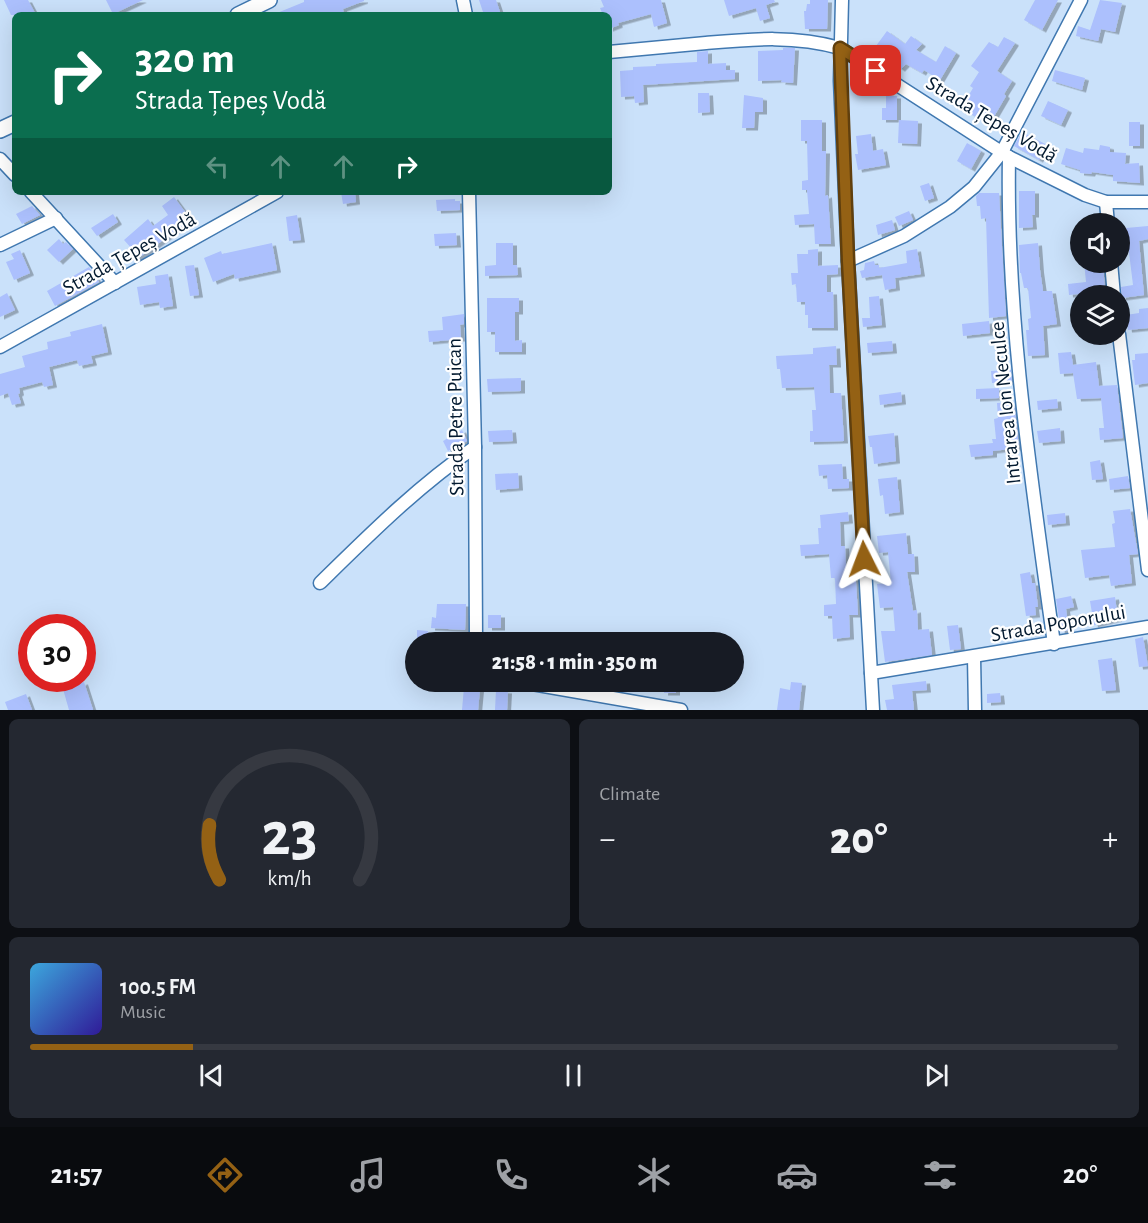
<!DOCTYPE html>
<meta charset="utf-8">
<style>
:root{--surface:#171b24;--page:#242831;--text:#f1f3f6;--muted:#9ea1a6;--line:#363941;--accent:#946114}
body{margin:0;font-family:"Alegreya Sans",sans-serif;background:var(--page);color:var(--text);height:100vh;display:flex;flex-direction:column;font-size:22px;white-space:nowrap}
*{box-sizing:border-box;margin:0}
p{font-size:20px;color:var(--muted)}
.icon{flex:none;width:33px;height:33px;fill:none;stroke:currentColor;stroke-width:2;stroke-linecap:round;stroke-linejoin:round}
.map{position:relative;height:710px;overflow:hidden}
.side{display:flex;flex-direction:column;gap:9px;padding:9px;background:#0d0f14;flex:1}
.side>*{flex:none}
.top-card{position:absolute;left:12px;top:12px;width:600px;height:183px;border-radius:9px;box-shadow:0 6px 24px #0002;background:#0b6e4f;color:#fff;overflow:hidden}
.buttons{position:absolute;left:1070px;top:213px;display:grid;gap:12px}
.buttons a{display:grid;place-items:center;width:60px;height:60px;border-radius:50%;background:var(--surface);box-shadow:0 6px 24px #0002;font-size:30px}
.speed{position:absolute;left:18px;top:614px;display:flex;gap:12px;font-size:30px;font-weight:700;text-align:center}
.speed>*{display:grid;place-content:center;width:78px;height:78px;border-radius:50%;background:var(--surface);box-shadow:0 6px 24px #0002;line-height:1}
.speed .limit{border:9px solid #d22;background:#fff;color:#111}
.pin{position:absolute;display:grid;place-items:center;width:51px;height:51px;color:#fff;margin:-26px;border-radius:12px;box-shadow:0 3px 9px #0006}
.me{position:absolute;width:66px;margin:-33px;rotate:357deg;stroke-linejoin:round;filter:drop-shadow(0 0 4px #0008)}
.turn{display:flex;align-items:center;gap:21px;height:126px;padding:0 24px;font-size:27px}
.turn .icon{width:78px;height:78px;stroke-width:2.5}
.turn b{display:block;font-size:42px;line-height:51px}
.lanes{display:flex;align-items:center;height:57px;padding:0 24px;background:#0003;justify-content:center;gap:30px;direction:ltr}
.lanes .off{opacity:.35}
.big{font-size:45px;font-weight:800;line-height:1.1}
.side .tile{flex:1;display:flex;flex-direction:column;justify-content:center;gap:9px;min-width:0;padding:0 21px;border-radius:9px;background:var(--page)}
.side .dial{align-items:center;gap:0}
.dial svg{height:156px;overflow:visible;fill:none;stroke:var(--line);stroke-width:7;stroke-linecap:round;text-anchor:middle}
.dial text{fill:var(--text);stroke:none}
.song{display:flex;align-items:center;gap:18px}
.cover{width:72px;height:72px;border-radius:9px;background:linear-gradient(135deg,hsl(200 70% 55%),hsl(250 70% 35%))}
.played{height:6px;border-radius:3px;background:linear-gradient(90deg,var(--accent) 15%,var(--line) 15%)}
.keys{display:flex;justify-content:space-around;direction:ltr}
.heat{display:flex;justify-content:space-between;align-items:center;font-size:33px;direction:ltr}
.side .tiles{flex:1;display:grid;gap:9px;grid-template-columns:1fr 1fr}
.tile:last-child{grid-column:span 2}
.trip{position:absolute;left:405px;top:632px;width:339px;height:60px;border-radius:30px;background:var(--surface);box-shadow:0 6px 24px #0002;font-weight:800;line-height:60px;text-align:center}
.tabs{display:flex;height:96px;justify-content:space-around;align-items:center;background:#090b0e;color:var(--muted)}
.tabs .icon{width:42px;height:42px}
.tabs .active{color:var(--accent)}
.tabs b{font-size:27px;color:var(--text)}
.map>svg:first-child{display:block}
</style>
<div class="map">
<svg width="1148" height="710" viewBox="0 0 1148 710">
<defs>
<filter id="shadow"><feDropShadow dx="4" dy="2.5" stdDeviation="0" flood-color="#0004"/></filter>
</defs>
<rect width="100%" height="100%" fill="#cae1fa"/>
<g fill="#acc0fd" filter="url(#shadow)">
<polygon points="4,0 28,0 36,15 11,15"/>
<polygon points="106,0 143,0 113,14"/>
<polygon points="304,0 364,0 364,1 343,9 344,15 272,15 304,2"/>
<polygon points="479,0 496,0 501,15 484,15"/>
<polygon points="601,0 661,0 667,23 654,27 651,14 618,23 619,25 609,29 609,15 603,15 600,8 604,7"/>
<polygon points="724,0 774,0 775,2 766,5 770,18 760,21 756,8 729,16"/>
<polygon points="810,0 828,0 827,29 805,29 804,11 806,11 807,4 810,4"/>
<polygon points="1035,0 1058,0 1042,30 1024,20"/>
<polygon points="1100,0 1122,3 1115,32 1101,29 1098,41 1076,36 1078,26 1090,30"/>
<polygon points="887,31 905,44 911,36 922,44 916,50 936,62 945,46 956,53 940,80 924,70 922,73 906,64 901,69 873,50"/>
<polygon points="1004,37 1015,43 997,71 1012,81 1004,94 1006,96 989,125 961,108 973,88 970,86 979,72 971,66 989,42 998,47"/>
<polygon points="783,48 795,48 793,83 781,82 782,80 758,81 758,51 783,50"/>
<polygon points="708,51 708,64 726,63 726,70 735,70 735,79 643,85 644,102 635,103 634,96 621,97 620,71 633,70 633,67 656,66 656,64 697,62 697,52"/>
<polygon points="1055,70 1085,78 1082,90 1052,81"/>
<polygon points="698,93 709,93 710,112 698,113"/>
<polygon points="744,95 763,98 763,112 755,112 754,128 742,128"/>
<polygon points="886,96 897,96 897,120 882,120 882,108 886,108"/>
<polygon points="1048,101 1068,110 1061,125 1041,116"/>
<polygon points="801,120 822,120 822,151 826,151 825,196 828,195 831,244 815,244 814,224 795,225 794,215 809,214 807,190 802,190 802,181 808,180 807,141 801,141"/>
<polygon points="899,120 918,121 917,144 898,143"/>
<rect x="1129" y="122" width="11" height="24"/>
<polygon points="1022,132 1047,145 1039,160 1014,146"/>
<polygon points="871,134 873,151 883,149 886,165 858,170 855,154 858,154 856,136"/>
<polygon points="967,143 981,151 971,169 957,161"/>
<polygon points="1100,145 1110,147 1110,152 1126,153 1125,164 1139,163 1140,183 1113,181 1113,175 1092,172 1091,174 1080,173 1080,170 1061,164 1066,148 1083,153 1084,148 1099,150"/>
<polygon points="929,183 934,198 925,201 920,186"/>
<polygon points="1019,191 1035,191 1035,215 1032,215 1033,227 1019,228"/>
<polygon points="341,192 355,192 356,202 343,204"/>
<polygon points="979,193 999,193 1006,316 989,318 986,218 981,219 980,206 977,206 976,196"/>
<polygon points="174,197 191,220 134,261 128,253 132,249 124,240 148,219 153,226 168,215 162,206"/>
<polygon points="455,199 455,201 460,201 460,210 437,211 436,200"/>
<polygon points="32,206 40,215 22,224 16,214"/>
<polygon points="909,211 913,220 899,226 895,217"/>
<polygon points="113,214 118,222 97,236 91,228"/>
<polygon points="297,215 301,240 289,241 286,217"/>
<polygon points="892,220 895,230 878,235 876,225"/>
<polygon points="1148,226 1148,239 1139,241 1144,295 1122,298 1121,287 1133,285 1126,228"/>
<polygon points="456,233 457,245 435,246 434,234"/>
<polygon points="59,239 63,244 66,242 73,249 59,262 47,250"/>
<polygon points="272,243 277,270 235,279 234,274 213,282 204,258 221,251 222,254"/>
<polygon points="496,243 513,243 513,265 517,265 518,275 485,276 485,266 496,265"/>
<polygon points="1038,243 1040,270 1043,291 1052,291 1057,324 1043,326 1045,355 1028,356 1026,330 1029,330 1028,319 1031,318 1028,288 1024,288 1021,273 1020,273 1019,245"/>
<polygon points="818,249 818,266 838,265 838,274 827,275 827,292 833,292 834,328 808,328 808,315 805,315 805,302 797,302 796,284 792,285 791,273 798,273 797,254 808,254 808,250"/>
<polygon points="917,249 921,274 895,278 896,288 885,290 882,275 862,278 860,271 864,270 865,263 874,261 875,265 879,265 879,268 907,263 906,251"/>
<polygon points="20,250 30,273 14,280 6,262 14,259 11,254"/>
<polygon points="1084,262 1103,262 1105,291 1069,295 1068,284 1086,282"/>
<polygon points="194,265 199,295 190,296 185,266"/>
<polygon points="89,267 99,282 55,306 47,291"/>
<polygon points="168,274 173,306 160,308 159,302 140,305 137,287 156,284 155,276"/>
<polygon points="7,293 15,310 0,317 0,297"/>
<polygon points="879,296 882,325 863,327 862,318 870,318 869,297"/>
<polygon points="487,298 519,298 519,312 515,312 515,341 522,340 522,352 495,352 495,332 487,332"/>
<polygon points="1148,308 1148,328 1128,330 1126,315 1139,313 1139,309"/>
<polygon points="464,314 464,324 460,325 461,339 429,342 428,331 443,330 442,317"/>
<polygon points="989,321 990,333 963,336 962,324"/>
<polygon points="102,324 108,352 91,356 93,363 79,366 77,360 49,367 53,385 44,387 42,382 19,388 20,393 18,394 21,403 12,405 8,393 0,396 0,374 25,367 22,356 48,349 47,342 71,336 70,332"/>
<polygon points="892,341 893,351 868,353 867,343"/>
<polygon points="836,346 837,365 829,365 830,393 841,393 844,441 810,442 810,431 813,431 812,410 816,410 814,387 782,388 780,369 777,369 776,356 813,354 813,348"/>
<polygon points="1071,352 1073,365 1096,362 1099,386 1117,385 1123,438 1100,440 1099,428 1104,428 1101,398 1077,399 1073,373 1060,374 1058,353"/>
<polygon points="1148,353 1148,383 1135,385 1132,360 1135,360 1135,354"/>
<polygon points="1011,370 1012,382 992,383 991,371"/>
<polygon points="521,378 521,391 488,392 487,379"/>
<polygon points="999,388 999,398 976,399 976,389"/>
<polygon points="901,392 902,402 880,405 879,395"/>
<polygon points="1057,399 1058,408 1038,410 1037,401"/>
<polygon points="1014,402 1019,448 993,451 993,455 971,457 969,445 993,443 992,439 996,439 994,419 998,418 997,403"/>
<polygon points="1060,428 1061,441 1039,443 1037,431"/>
<polygon points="462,430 467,441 448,451 443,441"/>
<polygon points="512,430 513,441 489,442 488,431"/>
<polygon points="894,433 896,461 874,464 872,447 870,447 868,436"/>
<polygon points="1100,460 1103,479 1092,480 1090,462"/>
<polygon points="842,464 843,479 849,479 849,488 828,489 827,475 819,476 818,465"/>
<polygon points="518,473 519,488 496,490 495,474"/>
<polygon points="1128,476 1130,488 1110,490 1109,479"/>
<polygon points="897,477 900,512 885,514 883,495 880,496 878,479"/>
<polygon points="1130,509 1138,554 1129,555 1132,583 1111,586 1109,575 1085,578 1081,550 1115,547 1112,524 1115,523 1113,511"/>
<polygon points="848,512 849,521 840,522 841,546 845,546 846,566 855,565 858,615 849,615 850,637 833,639 832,616 824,616 824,605 836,604 835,578 831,578 829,554 801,556 800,545 819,544 818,528 821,528 820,515"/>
<polygon points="1065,513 1066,523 1048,525 1047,515"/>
<polygon points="906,533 908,554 914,554 915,572 907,572 913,611 917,610 918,630 929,629 932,655 885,662 881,631 895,631 893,607 880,608 877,584 891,583 888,552 879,553 877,536"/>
<polygon points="1030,572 1032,583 1035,583 1038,607 1035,607 1036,615 1026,616 1020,574"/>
<polygon points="1071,596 1074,607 1066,609 1069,630 1061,632 1056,599"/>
<polygon points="1115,597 1118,619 1094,625 1090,601"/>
<polygon points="437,604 466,604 465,630 431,628 432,617 436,618"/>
<rect x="488" y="615" width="13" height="13"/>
<polygon points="958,625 961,649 950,650 947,626"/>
<polygon points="417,630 428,631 427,642 417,642"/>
<polygon points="1143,637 1148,666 1139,667 1135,639"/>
<polygon points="1112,658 1116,690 1102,691 1098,660"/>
<polygon points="665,681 676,681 676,693 664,693"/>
<polygon points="926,681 927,690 912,691 914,710 887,710 885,700 894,699 892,685"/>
<polygon points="84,682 93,710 69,710 63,689"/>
<polygon points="791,682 802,683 799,710 777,710 780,688 790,690"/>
<polygon points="464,687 480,689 478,710 462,710"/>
<polygon points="496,690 508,691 507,710 495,710"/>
<polygon points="1000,693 1001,702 987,703 987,694"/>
<polygon points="26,694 32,710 8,710 5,702"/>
</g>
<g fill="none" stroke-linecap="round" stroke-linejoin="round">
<g stroke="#4078b0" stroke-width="15">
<g id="minor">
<polyline points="463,0 466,15"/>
<polyline points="842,0 840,81 848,261 873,710"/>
<path d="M609 52C641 49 674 46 706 43 752 39 795 35 840 48L1009 157 1085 195 1106 202H1148"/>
<path d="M1009 157C1006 319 1032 484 1054 644"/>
<polyline points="0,159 15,175"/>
<polyline points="31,192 115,283"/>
<polyline points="469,192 475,447 476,642"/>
<polyline points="1106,202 1108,224"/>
<polyline points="0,245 56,218"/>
<polyline points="848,261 904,236 950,207 974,187 1002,152 1081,0"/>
<polyline points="1111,262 1114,296"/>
<polyline points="1119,334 1148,570"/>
<polyline points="0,347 277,192"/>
<path d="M320 583C369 535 418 486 475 447"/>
<polyline points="974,657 975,710"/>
<polyline points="871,673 1148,627"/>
<polyline points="515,681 681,710"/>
</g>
</g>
<g stroke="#4078b0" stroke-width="18">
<g id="tertiary">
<polyline points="238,15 269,0"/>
<polyline points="0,130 15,123"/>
</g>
</g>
<use href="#minor" stroke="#fff" stroke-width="12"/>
<use href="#tertiary" stroke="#fff" stroke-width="15"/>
</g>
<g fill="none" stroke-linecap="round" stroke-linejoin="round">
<g stroke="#603f0d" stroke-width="15">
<polyline id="route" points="864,559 848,261 840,48 876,71"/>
</g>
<use href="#route" stroke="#946114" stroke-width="10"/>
</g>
<g text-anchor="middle" stroke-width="4.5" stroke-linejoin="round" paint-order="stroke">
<g font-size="21" fill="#031a30" stroke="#fff">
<text transform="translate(992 119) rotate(31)" y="7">Strada Țepeș Vodă</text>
<text transform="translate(129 253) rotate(-29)" y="7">Strada Țepeș Vodă</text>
<text transform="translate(1005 403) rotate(-96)" y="7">Intrarea Ion Neculce</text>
<text transform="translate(455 417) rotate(-91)" y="7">Strada Petre Puican</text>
<text transform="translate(1058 623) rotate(-10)" y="7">Strada Poporului</text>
</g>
</g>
</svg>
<div class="buttons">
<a><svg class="icon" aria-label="sound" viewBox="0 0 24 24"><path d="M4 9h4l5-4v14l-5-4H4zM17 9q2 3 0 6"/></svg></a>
<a><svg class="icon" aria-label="layers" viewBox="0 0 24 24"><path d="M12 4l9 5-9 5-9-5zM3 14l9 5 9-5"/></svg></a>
</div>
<div class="speed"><div class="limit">30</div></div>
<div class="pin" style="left:876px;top:71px;background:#d93025"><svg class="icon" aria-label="arrive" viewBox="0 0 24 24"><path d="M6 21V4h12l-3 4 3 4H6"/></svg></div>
<svg class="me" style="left:864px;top:559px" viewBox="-20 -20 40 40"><path d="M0-17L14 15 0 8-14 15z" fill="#946114" stroke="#fff" stroke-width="4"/></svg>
<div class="trip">21:58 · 1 min · 350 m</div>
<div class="top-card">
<div class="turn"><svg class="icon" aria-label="right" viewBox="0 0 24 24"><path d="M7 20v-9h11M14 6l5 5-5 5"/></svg><div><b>320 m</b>Strada Țepeș Vodă</div></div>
<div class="lanes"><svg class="icon off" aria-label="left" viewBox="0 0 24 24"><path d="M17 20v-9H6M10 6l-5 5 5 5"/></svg><svg class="icon off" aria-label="ahead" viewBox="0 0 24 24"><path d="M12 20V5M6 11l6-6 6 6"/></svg><svg class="icon off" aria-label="ahead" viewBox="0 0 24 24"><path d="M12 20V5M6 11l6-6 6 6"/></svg><svg class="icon" aria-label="right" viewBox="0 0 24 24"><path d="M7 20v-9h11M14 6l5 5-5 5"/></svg></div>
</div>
</div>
<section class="side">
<div class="tiles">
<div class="tile dial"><svg viewBox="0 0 100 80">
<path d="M14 69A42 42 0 1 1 86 69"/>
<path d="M14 69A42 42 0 0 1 9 41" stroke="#946114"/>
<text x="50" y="56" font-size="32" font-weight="700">23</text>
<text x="50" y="72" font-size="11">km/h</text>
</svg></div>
<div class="tile"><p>Climate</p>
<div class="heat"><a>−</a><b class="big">20°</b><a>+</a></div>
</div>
<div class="tile">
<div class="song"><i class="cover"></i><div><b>100.5 FM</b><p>Music</p></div></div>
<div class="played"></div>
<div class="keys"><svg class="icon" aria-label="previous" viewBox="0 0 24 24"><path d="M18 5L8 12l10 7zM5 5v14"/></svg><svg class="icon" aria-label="pause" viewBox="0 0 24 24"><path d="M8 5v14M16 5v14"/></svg><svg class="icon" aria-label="next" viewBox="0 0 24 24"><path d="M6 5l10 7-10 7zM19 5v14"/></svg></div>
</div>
</div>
</section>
<nav class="tabs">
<b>21:57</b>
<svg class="icon active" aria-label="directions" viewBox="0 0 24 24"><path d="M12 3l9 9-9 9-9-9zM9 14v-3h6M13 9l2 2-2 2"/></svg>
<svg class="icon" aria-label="music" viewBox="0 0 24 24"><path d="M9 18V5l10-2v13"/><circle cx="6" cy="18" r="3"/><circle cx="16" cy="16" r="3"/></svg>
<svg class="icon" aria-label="phone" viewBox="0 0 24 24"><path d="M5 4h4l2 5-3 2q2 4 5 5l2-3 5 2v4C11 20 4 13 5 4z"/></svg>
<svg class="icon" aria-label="climate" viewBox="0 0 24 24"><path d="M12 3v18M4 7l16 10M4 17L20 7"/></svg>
<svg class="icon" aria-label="car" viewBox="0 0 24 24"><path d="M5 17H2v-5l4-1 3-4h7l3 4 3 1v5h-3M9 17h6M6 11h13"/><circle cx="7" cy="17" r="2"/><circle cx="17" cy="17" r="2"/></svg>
<svg class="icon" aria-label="filters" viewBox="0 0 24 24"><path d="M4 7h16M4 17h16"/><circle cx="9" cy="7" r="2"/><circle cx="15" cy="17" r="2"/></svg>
<b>20°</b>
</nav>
